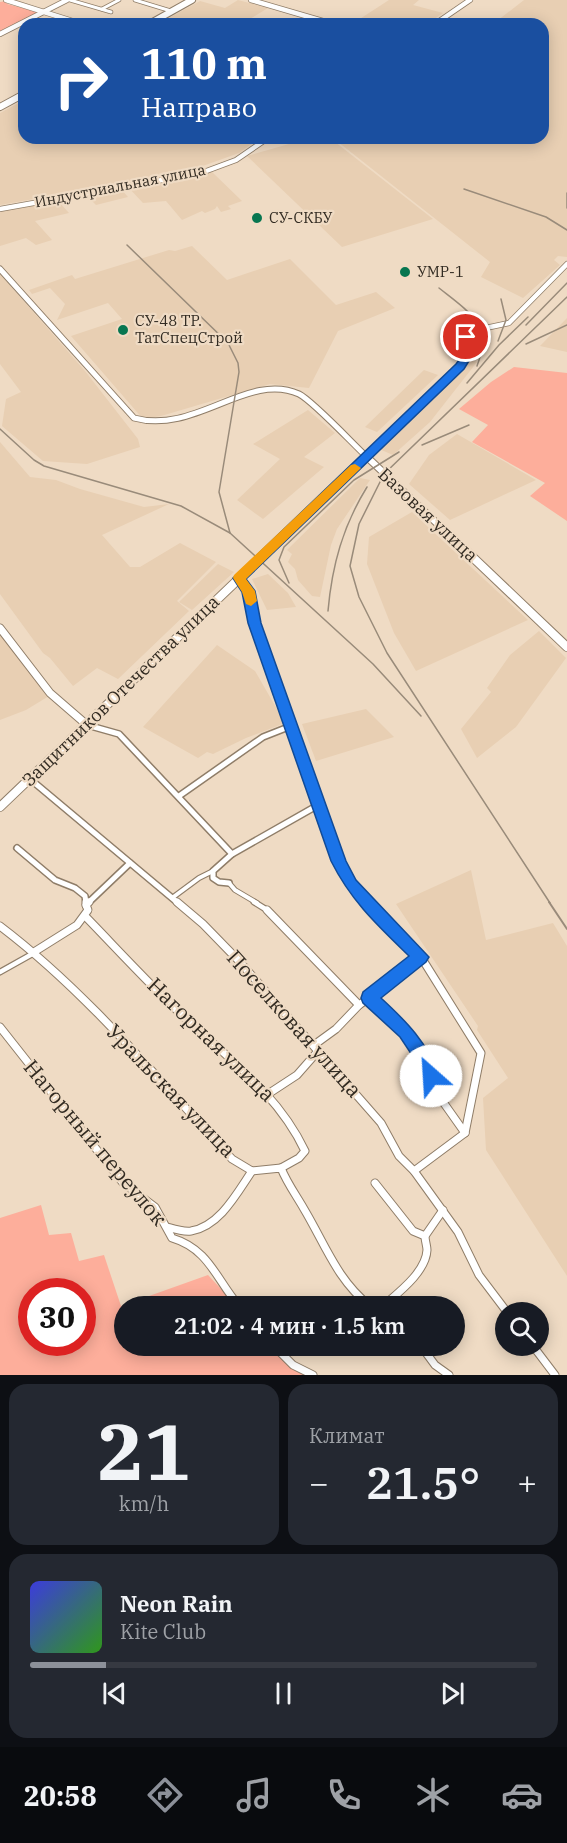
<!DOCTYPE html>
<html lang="ru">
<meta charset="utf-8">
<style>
:root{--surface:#171b24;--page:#242831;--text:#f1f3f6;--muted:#9ea1a6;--line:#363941;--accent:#8c9099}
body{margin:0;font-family:"IBM Plex Serif",serif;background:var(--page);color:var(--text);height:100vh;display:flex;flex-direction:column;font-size:22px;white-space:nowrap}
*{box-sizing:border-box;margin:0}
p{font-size:20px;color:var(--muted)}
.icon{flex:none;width:33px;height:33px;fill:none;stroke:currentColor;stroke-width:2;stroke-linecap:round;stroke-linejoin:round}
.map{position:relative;height:1375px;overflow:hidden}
.drawer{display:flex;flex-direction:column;gap:9px;padding:9px;background:#0d0f14;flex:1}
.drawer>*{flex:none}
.top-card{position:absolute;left:18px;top:18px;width:531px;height:126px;border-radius:18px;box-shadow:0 3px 15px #0003;background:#1a4fa0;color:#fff;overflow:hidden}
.buttons{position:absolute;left:495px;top:1302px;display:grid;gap:12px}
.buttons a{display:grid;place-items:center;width:54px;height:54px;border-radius:50%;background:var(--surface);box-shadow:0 3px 15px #0003;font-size:30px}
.speed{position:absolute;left:18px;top:1278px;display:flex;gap:12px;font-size:30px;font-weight:700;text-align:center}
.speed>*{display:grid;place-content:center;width:78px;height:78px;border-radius:50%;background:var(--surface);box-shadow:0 3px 15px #0003;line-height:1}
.speed .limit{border:9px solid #d22;background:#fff;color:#111}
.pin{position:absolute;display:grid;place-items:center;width:51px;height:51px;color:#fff;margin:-26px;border:3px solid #fff;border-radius:50%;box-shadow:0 2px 6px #0007}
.me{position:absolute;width:66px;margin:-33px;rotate:334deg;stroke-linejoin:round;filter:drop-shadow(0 0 4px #0008)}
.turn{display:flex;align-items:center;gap:21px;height:126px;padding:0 24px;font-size:27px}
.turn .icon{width:78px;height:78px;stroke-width:2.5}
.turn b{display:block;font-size:42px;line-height:51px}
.big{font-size:45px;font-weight:600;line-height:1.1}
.drawer .widget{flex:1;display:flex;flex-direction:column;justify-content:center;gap:9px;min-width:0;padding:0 21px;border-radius:18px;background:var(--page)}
.drawer .dial{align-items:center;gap:0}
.dial b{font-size:78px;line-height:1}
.song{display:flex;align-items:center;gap:18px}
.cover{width:72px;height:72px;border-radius:9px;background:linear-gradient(135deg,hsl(240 70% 55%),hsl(110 70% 35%))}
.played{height:6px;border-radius:3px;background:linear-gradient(90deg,var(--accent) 15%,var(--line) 15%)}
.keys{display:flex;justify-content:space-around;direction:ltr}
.heat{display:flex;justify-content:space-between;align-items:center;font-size:33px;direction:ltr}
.drawer .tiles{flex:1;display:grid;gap:9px;grid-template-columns:1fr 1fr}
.widget:last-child{grid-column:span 2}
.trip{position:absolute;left:114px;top:1296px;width:351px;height:60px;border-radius:30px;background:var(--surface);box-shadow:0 3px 15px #0003;font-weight:600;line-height:60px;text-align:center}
.menu{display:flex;height:96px;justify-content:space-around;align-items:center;background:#090b0e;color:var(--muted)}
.menu .icon{width:42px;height:42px}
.menu .active{color:var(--accent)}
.menu b{font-size:27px;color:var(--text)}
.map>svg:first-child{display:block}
</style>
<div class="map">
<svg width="567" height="1375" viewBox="0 0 567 1375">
<rect width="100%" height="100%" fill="#efdbc4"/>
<g fill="#e8cfb3">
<polygon points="238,0 268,8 250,19 268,24 158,24 200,1 225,8"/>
<polygon points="389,0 419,0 413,5 443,13 427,24 352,24"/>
<polygon points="524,0 567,0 567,257 558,256 554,260 560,265 523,298 481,277 490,262 333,138 543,138 543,24 493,24"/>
<polygon points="24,100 24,138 260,138 239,153 186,172 0,205 0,113"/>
<polygon points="310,138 330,138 433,219 342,247 247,156"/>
<polygon points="212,172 242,201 228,206 231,209 221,212 217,206 215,209 205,213 202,211 182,220 166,201 143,203 129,188"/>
<polygon points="121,189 128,197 96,205 87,196"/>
<polygon points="58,201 69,213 35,221 52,240 36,245 26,238 0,246 0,211"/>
<polygon points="192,246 227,280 290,259 336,305 376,292 395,308 338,331 309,388 270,384 161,416 143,419 71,336 122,319 108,303 57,320 65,304 50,288 32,294 29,290 72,275 75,279 169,250 175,251"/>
<polygon points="0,274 85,371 138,439 140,447 87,464 43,461 2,426 6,399 21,392 0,364"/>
<polygon points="567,318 567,352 540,346"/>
<polygon points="470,359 477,362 430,422 393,455 379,449"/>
<polygon points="424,370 438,375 377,432 365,427"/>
<polygon points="308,410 335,433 304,457 324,467 263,519 237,500 280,459 253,444"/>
<polygon points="457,434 536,480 450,520 409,484 429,455"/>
<polygon points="0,442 30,477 56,480 80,489 144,507 169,504 102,535 130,567 140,567 180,543 216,562 177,601 189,611 118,679 97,668 73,686 50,658 43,653 0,594"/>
<polygon points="360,478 370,480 337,529 331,545 320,597 312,596 298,580 295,569 288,562 292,554 287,550"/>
<polygon points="412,512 528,620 416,671 394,633 367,564 369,537"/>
<polygon points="218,564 234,572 192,610 179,602"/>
<polygon points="268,574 288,593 296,607 267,610 252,579"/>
<polygon points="539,631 566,658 516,727 477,758 461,729 491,692 487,688 510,655"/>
<polygon points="0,632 49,696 26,710 0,720"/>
<polygon points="217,645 255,671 285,723 246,738 213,754 207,752 198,758 143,727"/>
<polygon points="366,709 394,737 316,761 302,724"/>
<polygon points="471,870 486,940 553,923 567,946 567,1276 486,1150 483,1098 508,1078 477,1030 478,1026 396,904"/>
</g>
<g fill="#fdae9b" fill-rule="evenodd">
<polygon points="6,1 7,4 38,12 0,33 0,2"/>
<polygon points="514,367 567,373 567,521 530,496 545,483 472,442 488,425 459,409 491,382"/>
<path d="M41 1205 49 1235 71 1233 79 1261 104 1255 121 1306 208 1275 237 1306H124V1346H273L311 1375H0V1218ZM32 1292H82V1342H32Z"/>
</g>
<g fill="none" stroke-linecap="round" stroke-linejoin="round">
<g stroke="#8f7d68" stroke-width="6">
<g id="pedestrian-far1">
<polyline points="229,883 235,890 257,903"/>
<polyline points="172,898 199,878 213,871"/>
</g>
</g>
<g stroke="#8f7d68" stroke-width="7">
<g id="pedestrian">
<polyline points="254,902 267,910"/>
<polyline points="0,972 34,953"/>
</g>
</g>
<g stroke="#8f7d68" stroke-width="4.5">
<g id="minor-far3">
<polyline points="70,0 111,12"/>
<polyline points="135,0 171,11"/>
<polyline points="102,9 119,0"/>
</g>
</g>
<g stroke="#8f7d68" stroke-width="6">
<polyline id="minor-far2" points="367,457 460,367 467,356 467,332 509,323 567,264"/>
</g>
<g stroke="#8f7d68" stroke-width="8">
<g id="minor-far1">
<polyline points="239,578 249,591 255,623 339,861 351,884 368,903"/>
<polyline points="87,725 119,734 232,854"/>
<polyline points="30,779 178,903"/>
<polyline points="179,796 263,737 291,726"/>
<polyline points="17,848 55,880 75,888 85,896 86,903"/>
<polyline points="229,883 219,882 213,878 213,871 232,854 320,804"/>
<polyline points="88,903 130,863"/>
</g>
</g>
<g stroke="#8f7d68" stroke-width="9">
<g id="minor">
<polyline points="86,902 86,905"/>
<polyline points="177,902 203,924 239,961 381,1123 399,1156 414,1171 458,1232 479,1275 507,1312"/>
<polyline points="367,902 421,957 481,1053 465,1133 414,1171"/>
<polyline points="267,910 359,1005 369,998 405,1032 425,1060 436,1092 465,1133"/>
<path d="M85 916C118 950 151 986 185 1018 230 1060 278 1094 305 1151L299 1158 281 1168"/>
<path d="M0 926C87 992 158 1079 232 1159L252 1171 281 1168C287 1183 296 1195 304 1209 325 1244 337 1280 370 1306"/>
<polyline points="34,952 77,925 88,910 86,905 89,902"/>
<polyline points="369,998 421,957"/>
<path d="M0 1027 123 1183 155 1207 172 1238C209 1249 216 1279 239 1306"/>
<polyline points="314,1045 336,1029 359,1005"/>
<polyline points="268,1094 297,1075 319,1050"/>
<polyline points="375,1183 413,1231 425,1236"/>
<path d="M167 1227C174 1229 183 1232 191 1231 220 1226 237 1193 252 1171"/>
<path d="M383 1306C398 1293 426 1272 427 1250 427 1246 425 1241 425 1236L443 1210"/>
<polyline points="274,1346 293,1365 313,1375"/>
<polyline points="421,1346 435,1365 449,1375"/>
<polyline points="533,1346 555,1375"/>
</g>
</g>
<g stroke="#8f7d68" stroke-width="6">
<g id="tertiary-far2">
<polyline points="6,0 82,24"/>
<polyline points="251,0 333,24"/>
<polyline points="435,24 470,0"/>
<polyline points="0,34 67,0"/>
<polyline points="0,209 201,173 236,160 268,138"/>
</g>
</g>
<g stroke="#8f7d68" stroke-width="7">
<path id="tertiary-far1" d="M0 269 134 418C195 435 248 371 299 394 313 401 353 444 367 457"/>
</g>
<g stroke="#8f7d68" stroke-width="9">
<polyline id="tertiary" points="0,628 50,693 87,725"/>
</g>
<g stroke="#8f7d68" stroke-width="8">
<polyline id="secondary-far1" points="291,530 367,457 444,530"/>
</g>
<g stroke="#8f7d68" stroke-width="10">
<g id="secondary">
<polyline points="442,528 567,647"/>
<polyline points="0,807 292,528"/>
</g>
</g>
<g stroke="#8f7d68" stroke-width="8">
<g id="primary">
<polyline points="149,24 192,0"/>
<polyline points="0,107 24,94"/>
</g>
</g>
<use href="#pedestrian-far1" stroke="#fff" stroke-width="4"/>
<use href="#pedestrian" stroke="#fff" stroke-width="4.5"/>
<use href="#minor-far3" stroke="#fff" stroke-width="3"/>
<use href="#minor-far2" stroke="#fff" stroke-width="4.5"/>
<use href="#minor-far1" stroke="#fff" stroke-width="5"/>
<use href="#minor" stroke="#fff" stroke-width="7"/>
<use href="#tertiary-far2" stroke="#fff" stroke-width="4.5"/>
<use href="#tertiary-far1" stroke="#fff" stroke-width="5"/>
<use href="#tertiary" stroke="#fff" stroke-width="7"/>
<use href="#secondary-far1" stroke="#fff" stroke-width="6"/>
<use href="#secondary" stroke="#fff" stroke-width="8"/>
<use href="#primary" stroke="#fff" stroke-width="6"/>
<g stroke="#998b7a" stroke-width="1.5">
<polyline points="464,189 546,217 567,230"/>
<polyline points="567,193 567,208"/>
<polyline points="127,245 228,343 238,363 239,372 219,492 230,533 373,664 421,716"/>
<path d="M439 288C468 311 493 325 477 366"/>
<polyline points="526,325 567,283"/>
<polyline points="498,341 506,320 501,299"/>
<polyline points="526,344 567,325"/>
<polyline points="467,383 499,345 528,317"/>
<polyline points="0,429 34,460 44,466 181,506 230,533"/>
<polyline points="422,445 469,425"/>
<polyline points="289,583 279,560 284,547 354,480 399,452"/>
<path d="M328 611C332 565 343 526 367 487"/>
<polyline points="550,903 387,653 359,597 350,566 359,524 384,474 567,297"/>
</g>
<polyline stroke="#998b7a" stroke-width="2" points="549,902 567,929"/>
</g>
<path fill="#1a73e8" stroke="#114b97" stroke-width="1.5" d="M466 334 472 337V356L464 369 246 579 255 591 261 623 346 861 356 880 429 957 426 962 381 998C406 1021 428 1043 439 1076L437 1081 431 1084 425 1081 418 1064 400 1037 363 1003 361 998 363 992 409 956C377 925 351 901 331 861L248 623 242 592 233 578 456 364 462 356 461 337Z"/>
<polygon fill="#f59e0b" points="355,464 361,468 359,470 246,579 255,591 257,601 251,606 246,604 242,592 233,578 234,575 351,465"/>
<g fill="#077650" stroke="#efdbc4" stroke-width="2">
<circle cx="257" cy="218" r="6"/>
<circle cx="405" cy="272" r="6"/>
<circle cx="123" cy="330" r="6"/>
</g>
<g text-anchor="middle" stroke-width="4.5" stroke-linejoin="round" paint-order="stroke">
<g font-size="15" fill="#322b22" stroke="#efdbc4">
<text transform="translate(120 186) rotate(-11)" y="5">Индустриальная улица</text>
</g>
<g font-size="15" fill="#322b22" stroke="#efdbc4" text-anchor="start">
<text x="269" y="223">СУ-СКБУ</text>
<text x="417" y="277">УМР-1</text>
<text x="135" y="326">СУ-48 ТР.<tspan x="135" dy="17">ТатСпецСтрой</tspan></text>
</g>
<g font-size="18" fill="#322b22" stroke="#efdbc4">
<text transform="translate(428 515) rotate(43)" y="6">Базовая улица</text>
<text transform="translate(121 691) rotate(-44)" y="6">Защитников Отечества улица</text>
</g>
<g font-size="21" fill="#322b22" stroke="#efdbc4">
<text transform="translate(294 1024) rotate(48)" y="7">Поселковая улица</text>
<text transform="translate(211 1040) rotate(44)" y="7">Нагорная улица</text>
<text transform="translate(171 1091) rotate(46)" y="7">Уральская улица</text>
<text transform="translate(95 1143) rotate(50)" y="7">Нагорный переулок</text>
</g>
</g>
</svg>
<div class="buttons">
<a><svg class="icon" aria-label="search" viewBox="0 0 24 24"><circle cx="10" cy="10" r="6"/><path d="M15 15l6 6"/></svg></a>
</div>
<div class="speed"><div class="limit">30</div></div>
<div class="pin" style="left:466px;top:337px;background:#d93025"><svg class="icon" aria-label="arrive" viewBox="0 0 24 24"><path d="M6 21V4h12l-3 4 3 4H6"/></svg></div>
<svg class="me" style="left:431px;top:1076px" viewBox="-20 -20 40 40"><circle r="19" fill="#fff"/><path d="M0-13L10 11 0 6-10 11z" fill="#1a73e8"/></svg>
<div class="trip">21:02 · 4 мин · 1.5 km</div>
<div class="top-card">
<div class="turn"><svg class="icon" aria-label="right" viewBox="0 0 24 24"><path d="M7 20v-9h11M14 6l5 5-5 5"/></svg><div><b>110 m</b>Направо</div></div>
</div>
</div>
<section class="drawer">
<div class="tiles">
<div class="widget dial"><b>21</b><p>km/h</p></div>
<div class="widget"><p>Климат</p>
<div class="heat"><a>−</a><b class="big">21.5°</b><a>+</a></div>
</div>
<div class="widget">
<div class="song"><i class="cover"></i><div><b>Neon Rain</b><p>Kite Club</p></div></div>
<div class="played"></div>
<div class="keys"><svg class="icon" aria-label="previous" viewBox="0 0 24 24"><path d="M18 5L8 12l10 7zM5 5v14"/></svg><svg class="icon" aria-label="pause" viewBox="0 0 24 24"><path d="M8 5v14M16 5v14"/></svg><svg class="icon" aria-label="next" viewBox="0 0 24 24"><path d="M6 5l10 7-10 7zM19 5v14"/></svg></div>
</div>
</div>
</section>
<nav class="menu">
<b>20:58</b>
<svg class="icon active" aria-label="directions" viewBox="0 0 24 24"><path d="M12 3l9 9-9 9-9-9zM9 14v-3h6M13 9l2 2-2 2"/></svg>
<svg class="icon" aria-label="music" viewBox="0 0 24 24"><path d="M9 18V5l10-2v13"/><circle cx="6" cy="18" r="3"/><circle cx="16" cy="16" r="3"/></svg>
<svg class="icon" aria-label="phone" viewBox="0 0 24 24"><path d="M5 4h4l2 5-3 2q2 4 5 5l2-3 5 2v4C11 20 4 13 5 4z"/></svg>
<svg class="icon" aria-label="climate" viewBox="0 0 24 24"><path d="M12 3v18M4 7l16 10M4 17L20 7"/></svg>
<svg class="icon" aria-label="car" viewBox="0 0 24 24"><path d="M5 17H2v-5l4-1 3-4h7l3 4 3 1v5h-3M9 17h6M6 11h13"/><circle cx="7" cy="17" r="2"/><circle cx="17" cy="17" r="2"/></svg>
</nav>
